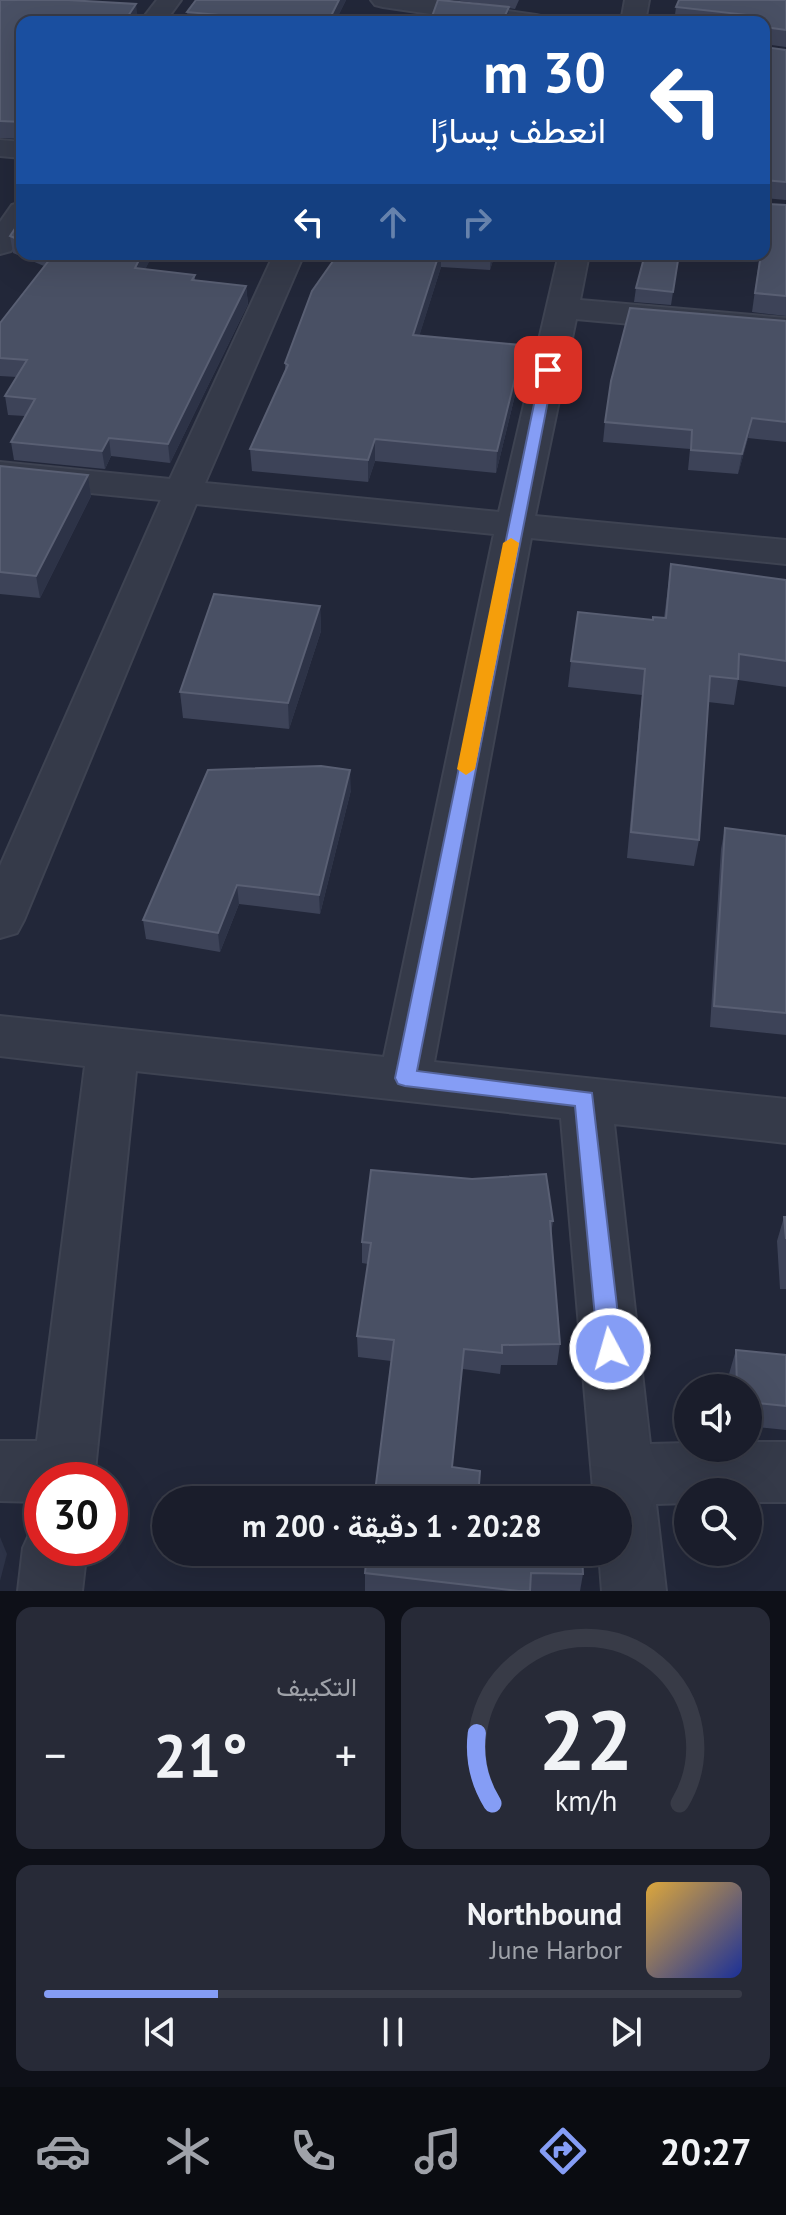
<!DOCTYPE html>
<html lang="ar">
<meta charset="utf-8">
<style>
:root{--surface:#1a1d2b;--page:#272a37;--text:#f1f3f6;--muted:#9fa2a9;--line:#383b47;--accent:#859df5}
body{margin:0;font-family:"PT Sans",Vazirmatn,sans-serif;background:var(--page);color:var(--text);direction:rtl;height:100vh;display:flex;flex-direction:column;font-size:30px;white-space:nowrap}
*{box-sizing:border-box;margin:0}
p{font-size:26px;color:var(--muted)}
.icon{flex:none;width:44px;height:44px;fill:none;stroke:currentColor;stroke-width:2;stroke-linecap:round;stroke-linejoin:round}
.map{position:relative;height:1591px;overflow:hidden;direction:ltr}
.sheet{display:flex;flex-direction:column;gap:16px;padding:16px;background:#0e1018;flex:1}
.sheet>*{flex:none}
.guide{position:absolute;left:16px;top:16px;width:754px;height:244px;border-radius:16px;box-shadow:0 8px 32px #0002,0 0 0 2px var(--line);direction:rtl;background:#1a4fa0;color:#fff;overflow:hidden}
.tools{position:absolute;left:674px;top:1374px;display:grid;gap:16px}
.tools a{display:grid;place-items:center;width:88px;height:88px;border-radius:50%;background:var(--surface);box-shadow:0 8px 32px #0002,0 0 0 2px var(--line);font-size:40px}
.speed{position:absolute;left:24px;top:1462px;display:flex;gap:16px;font-size:40px;font-weight:700;text-align:center}
.speed>*{display:grid;place-content:center;width:104px;height:104px;border-radius:50%;background:var(--surface);box-shadow:0 8px 32px #0002,0 0 0 2px var(--line);line-height:1}
.speed .limit{border:12px solid #d22;background:#fff;color:#111}
.pin{position:absolute;display:grid;place-items:center;width:68px;height:68px;color:#fff;margin:-34px;border-radius:16px;box-shadow:0 4px 12px #0006}
.me{position:absolute;width:88px;margin:-44px;rotate:354deg;stroke-linejoin:round;filter:drop-shadow(0 0 6px #0008)}
.turn{display:flex;align-items:center;gap:28px;height:168px;padding:0 32px;font-size:36px}
.turn .icon{width:104px;height:104px;stroke-width:2.5}
.turn b{display:block;font-size:56px;line-height:68px}
.lanes{display:flex;align-items:center;height:76px;padding:0 32px;background:#0003;justify-content:center;gap:40px;direction:ltr}
.lanes .off{opacity:.35}
.big{font-size:60px;font-weight:600;line-height:1.1}
.sheet .tile{flex:1;display:flex;flex-direction:column;justify-content:center;gap:12px;min-width:0;padding:0 28px;border-radius:16px;background:var(--page)}
.sheet .dial{align-items:center;gap:0}
.dial svg{height:208px;overflow:visible;fill:none;stroke:var(--line);stroke-width:7;stroke-linecap:round;text-anchor:middle}
.dial text{fill:var(--text);stroke:none}
.song{display:flex;align-items:center;gap:24px}
.cover{width:96px;height:96px;border-radius:12px;background:linear-gradient(135deg,hsl(40 70% 55%),hsl(230 70% 35%))}
.played{height:8px;border-radius:4px;background:linear-gradient(90deg,var(--accent) 25%,var(--line) 25%)}
.keys{display:flex;justify-content:space-around;direction:ltr}
.heat{display:flex;justify-content:space-between;align-items:center;font-size:44px;direction:ltr}
.sheet .tiles{flex:1;display:grid;gap:16px;grid-template-columns:1fr 1fr}
.tile:last-child{grid-column:span 2}
.trip{position:absolute;left:152px;top:1486px;width:480px;height:80px;border-radius:40px;background:var(--surface);box-shadow:0 8px 32px #0002,0 0 0 2px var(--line);font-weight:600;line-height:80px;text-align:center;direction:rtl}
.tab-bar{display:flex;height:128px;justify-content:space-around;align-items:center;background:#0a0c11;color:var(--muted)}
.tab-bar .icon{width:56px;height:56px}
.tab-bar .active{color:var(--accent)}
.tab-bar b{font-size:36px;color:var(--text)}
.map>svg:first-child{display:block}
</style>
<div class="map">
<svg width="786" height="1591" viewBox="0 0 786 1591">
<rect width="100%" height="100%" fill="#222739"/>
<g fill="none" stroke-linecap="round" stroke-linejoin="round">
<g stroke="#3e4352" stroke-width="4">
<g id="minor">
<polygon points="157,0 181,0 165,22 140,22"/>
<polygon points="371,0 433,0 536,15 545,17 548,22 485,22 383,7 375,5"/>
<polygon points="625,0 649,0 645,22 621,22"/>
<polygon points="0,140 22,142 22,158 0,156"/>
<polygon points="22,202 22,234 11,251 0,254 0,222 12,205"/>
<polygon points="274,254 304,254 205,483 499,512 559,254 589,254 580,300 786,318 786,338 576,319 535,516 786,540 786,564 531,538 434,1062 786,1099 786,1143 614,1124 650,1444 688,1443 688,1448 748,1448 748,1442 786,1442 786,1502 748,1502 748,1492 688,1492 688,1503 656,1504 666,1591 602,1591 599,1552 618,1552 618,1500 594,1500 561,1118 136,1071 94,1480 42,1480 42,1502 0,1501 0,1441 37,1441 85,1066 0,1056 0,1016 384,1057 494,534 196,504 24,920 17,933 0,938 0,866 161,500 0,484 0,462 170,479"/>
<polygon points="42,1522 42,1548 87,1548 82,1591 18,1591 23,1548 33,1526"/>
</g>
</g>
<use href="#minor" fill="#353a49" fill-rule="evenodd"/>
</g>
<g fill="#3d4358">
<polygon points="0,0 138,20 136,22 22,22 22,139 0,138"/>
<polygon points="196,0 346,0 335,22 188,22 187,12"/>
<polygon points="454,0 519,0 515,9 509,8 508,22 430,22 484,4"/>
<polygon points="786,0 786,47 764,44 764,47 786,50 786,200 764,198 764,22 674,22 676,7"/>
<polygon points="786,205 786,316 752,312 760,254"/>
<polygon points="22,214 22,254 153,254 145,269 195,275 195,280 246,286 248,304 170,463 111,456 105,469 14,460 11,442 25,416 8,415 5,396 17,377 0,376 0,323 44,266 13,253 10,236 22,218"/>
<polygon points="338,254 495,254 490,270 441,267 419,336 519,366 517,387 496,473 375,461 368,482 252,471 250,449 285,371 285,363"/>
<polygon points="679,254 671,305 634,302 636,288"/>
<polygon points="786,321 786,442 748,438 738,474 688,470 690,449 603,442 605,422"/>
<polygon points="0,466 88,475 91,496 40,598 0,594"/>
<polygon points="671,564 786,580 786,687 738,680 734,705 708,702 699,840 694,866 627,858 642,695 568,687 571,661 653,620 664,618"/>
<polygon points="320,606 321,631 289,729 183,718 180,692"/>
<polygon points="351,790 320,914 239,904 220,952 146,939 143,920"/>
<polygon points="725,828 786,836 786,1035 710,1027 721,849"/>
<polygon points="784,1217 786,1217 786,1289 780,1289 777,1241"/>
<polygon points="553,1221 551,1235 560,1344 557,1365 501,1365 500,1374 463,1369 374,1500 391,1361 358,1357 357,1336 368,1264 362,1263 362,1242"/>
<polygon points="736,1350 786,1355 786,1430 748,1426 748,1388 730,1388 729,1374"/>
<polygon points="365,1573 583,1574 580,1591 365,1591"/>
</g>
<g fill="#2d3347">
<polygon points="339,0 346,0 335,22 328,22"/>
<polygon points="136,4 138,20 136,22 124,22"/>
<polygon points="509,7 508,22 502,22"/>
<polygon points="142,254 153,254 137,286 135,268"/>
<polygon points="439,254 441,254 441,267 413,356 413,335"/>
<polygon points="491,254 495,254 490,270"/>
<polygon points="246,286 248,304 170,463 168,444"/>
<polygon points="520,345 517,387 496,473 497,451"/>
<polygon points="752,418 748,438 738,474 742,454"/>
<polygon points="109,438 111,456 105,469 102,451"/>
<polygon points="375,439 375,461 368,482 368,460"/>
<polygon points="88,475 91,496 40,598 36,576"/>
<polygon points="320,606 321,631 289,729 288,703"/>
<polygon points="350,770 351,790 320,914 319,895"/>
<polygon points="237,885 239,904 220,952 218,933"/>
<polygon points="0,1537 7,1554 0,1581"/>
</g>
<g fill="#495064" stroke="#595f73" stroke-width="2">
<polygon points="0,0 68,0 136,4 124,22 22,22 22,122 0,121"/>
<polygon points="196,0 339,0 328,22 295,20 294,22 238,22 241,17 187,12"/>
<polygon points="438,0 439,0 509,7 502,22 430,22"/>
<polygon points="679,0 786,0 786,30 764,27 764,47 786,50 786,182 764,180 764,22 746,22 748,15 676,7"/>
<polygon points="768,204 786,205 786,296 755,293 761,254 764,254 764,230"/>
<polygon points="22,214 22,241 10,236 22,218"/>
<polygon points="54,254 142,254 135,268 195,275 192,280 246,286 168,444 109,438 102,451 11,442 35,399 5,396 27,360 0,358 0,323"/>
<polygon points="338,254 439,254 413,335 520,345 518,366 497,451 375,439 368,460 250,449 288,365 285,363 312,291"/>
<polygon points="645,254 679,254 673,292 636,288"/>
<polygon points="630,308 786,321 786,422 752,418 742,454 691,450 692,430 605,422 611,381"/>
<polygon points="0,466 88,475 36,576 0,572"/>
<polygon points="671,564 786,580 786,661 739,654 738,679 710,676 699,840 631,832 645,669 571,661 578,612 653,620 653,617 666,618"/>
<polygon points="214,594 320,606 288,703 180,692"/>
<polygon points="321,766 350,770 319,895 237,885 218,933 143,920 208,770"/>
<polygon points="725,828 786,836 786,1013 714,1006"/>
<polygon points="371,1170 472,1179 546,1174 553,1221 550,1221 560,1344 502,1345 502,1353 464,1349 452,1467 480,1471 479,1485 578,1488 578,1500 374,1500 394,1340 357,1336 371,1243 362,1242"/>
<polygon points="784,1217 786,1217 786,1239"/>
<polygon points="736,1350 786,1355 786,1406 748,1402 748,1388 737,1388"/>
<polygon points="367,1552 582,1552 583,1574 531,1573 530,1591 519,1591 365,1573"/>
</g>
<polygon fill="#859df5" stroke="#56669f" stroke-width="2" points="548,365 554,370 417,1071 592,1093 622,1349 618,1357 610,1360 601,1357 598,1349 575,1106 405,1086 398,1084 395,1078 541,370"/>
<polygon fill="#f59e0b" points="511,538 519,543 475,769 466,775 457,769 503,543"/>
</svg>
<div class="tools">
<a><svg class="icon" aria-label="sound" viewBox="0 0 24 24"><path d="M4 9h4l5-4v14l-5-4H4zM17 9q2 3 0 6"/></svg></a>
<a><svg class="icon" aria-label="search" viewBox="0 0 24 24"><circle cx="10" cy="10" r="6"/><path d="M15 15l6 6"/></svg></a>
</div>
<div class="speed"><div class="limit">30</div></div>
<div class="pin" style="left:548px;top:370px;background:#d93025"><svg class="icon" aria-label="arrive" viewBox="0 0 24 24"><path d="M6 21V4h12l-3 4 3 4H6"/></svg></div>
<svg class="me" style="left:610px;top:1349px" viewBox="-20 -20 40 40"><circle r="17" fill="#859df5" stroke="#fff" stroke-width="3"/><path d="M0-11L8 9 0 5-8 9z" fill="#fff"/></svg>
<div class="trip">20:28 · 1 دقيقة · 200 m</div>
<div class="guide">
<div class="turn"><svg class="icon" aria-label="left" viewBox="0 0 24 24"><path d="M17 20v-9H6M10 6l-5 5 5 5"/></svg><div><b>30 m</b>انعطف يسارًا</div></div>
<div class="lanes"><svg class="icon" aria-label="left" viewBox="0 0 24 24"><path d="M17 20v-9H6M10 6l-5 5 5 5"/></svg><svg class="icon off" aria-label="ahead" viewBox="0 0 24 24"><path d="M12 20V5M6 11l6-6 6 6"/></svg><svg class="icon off" aria-label="right" viewBox="0 0 24 24"><path d="M7 20v-9h11M14 6l5 5-5 5"/></svg></div>
</div>
</div>
<section class="sheet">
<div class="tiles">
<div class="tile dial"><svg viewBox="0 0 100 80">
<path d="M14 69A42 42 0 1 1 86 69"/>
<path d="M14 69A42 42 0 0 1 8 42" stroke="#859df5"/>
<text x="50" y="56" font-size="32" font-weight="700">22</text>
<text x="50" y="72" font-size="11">km/h</text>
</svg></div>
<div class="tile"><p>التكييف</p>
<div class="heat"><a>−</a><b class="big">21°</b><a>+</a></div>
</div>
<div class="tile">
<div class="song"><i class="cover"></i><div><b>Northbound</b><p>June Harbor</p></div></div>
<div class="played"></div>
<div class="keys"><svg class="icon" aria-label="previous" viewBox="0 0 24 24"><path d="M18 5L8 12l10 7zM5 5v14"/></svg><svg class="icon" aria-label="pause" viewBox="0 0 24 24"><path d="M8 5v14M16 5v14"/></svg><svg class="icon" aria-label="next" viewBox="0 0 24 24"><path d="M6 5l10 7-10 7zM19 5v14"/></svg></div>
</div>
</div>
</section>
<nav class="tab-bar">
<b>20:27</b>
<svg class="icon active" aria-label="directions" viewBox="0 0 24 24"><path d="M12 3l9 9-9 9-9-9zM9 14v-3h6M13 9l2 2-2 2"/></svg>
<svg class="icon" aria-label="music" viewBox="0 0 24 24"><path d="M9 18V5l10-2v13"/><circle cx="6" cy="18" r="3"/><circle cx="16" cy="16" r="3"/></svg>
<svg class="icon" aria-label="phone" viewBox="0 0 24 24"><path d="M5 4h4l2 5-3 2q2 4 5 5l2-3 5 2v4C11 20 4 13 5 4z"/></svg>
<svg class="icon" aria-label="climate" viewBox="0 0 24 24"><path d="M12 3v18M4 7l16 10M4 17L20 7"/></svg>
<svg class="icon" aria-label="car" viewBox="0 0 24 24"><path d="M5 17H2v-5l4-1 3-4h7l3 4 3 1v5h-3M9 17h6M6 11h13"/><circle cx="7" cy="17" r="2"/><circle cx="17" cy="17" r="2"/></svg>
</nav>
